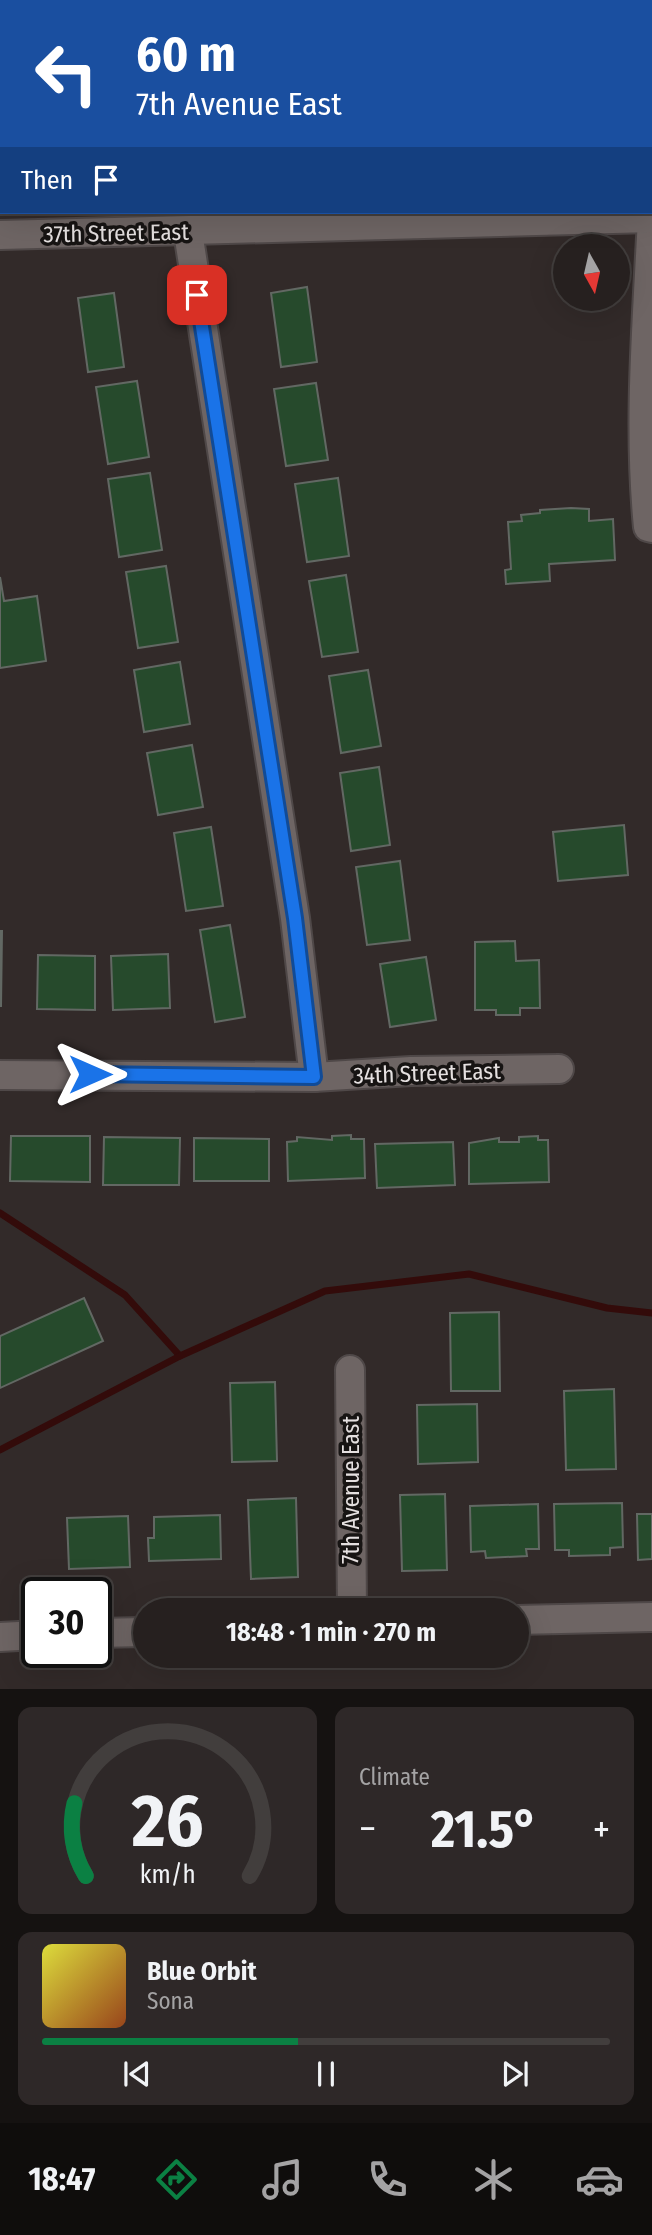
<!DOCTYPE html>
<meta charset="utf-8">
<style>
:root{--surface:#26201f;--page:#2e2828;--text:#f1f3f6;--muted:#a4a3a4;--line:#423e3d;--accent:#0b8043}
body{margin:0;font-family:"Fira Sans Condensed",sans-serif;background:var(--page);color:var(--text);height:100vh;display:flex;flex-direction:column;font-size:26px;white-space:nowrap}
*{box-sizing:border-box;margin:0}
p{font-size:23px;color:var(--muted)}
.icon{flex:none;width:38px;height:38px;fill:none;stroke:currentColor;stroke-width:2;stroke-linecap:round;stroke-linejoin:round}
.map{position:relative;height:1689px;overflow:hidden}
.details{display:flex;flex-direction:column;gap:18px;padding:18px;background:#151211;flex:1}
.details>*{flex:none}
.hud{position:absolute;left:0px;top:0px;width:653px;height:214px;box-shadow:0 7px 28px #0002,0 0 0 2px var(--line);background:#1a4fa0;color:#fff;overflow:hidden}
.needle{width:46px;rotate:172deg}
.buttons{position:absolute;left:553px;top:234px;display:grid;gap:14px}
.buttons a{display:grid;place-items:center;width:77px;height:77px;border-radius:50%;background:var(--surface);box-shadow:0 7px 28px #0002,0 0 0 2px var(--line);font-size:35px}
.speed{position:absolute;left:21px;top:1577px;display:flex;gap:14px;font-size:35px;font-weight:700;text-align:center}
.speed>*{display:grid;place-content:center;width:91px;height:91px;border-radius:50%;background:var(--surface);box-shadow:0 7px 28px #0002,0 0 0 2px var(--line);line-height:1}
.speed .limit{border:4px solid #111;border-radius:10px;background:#fff;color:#111}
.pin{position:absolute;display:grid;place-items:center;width:60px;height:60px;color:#fff;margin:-30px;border-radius:14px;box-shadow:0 4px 10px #0006}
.me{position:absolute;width:77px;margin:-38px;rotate:90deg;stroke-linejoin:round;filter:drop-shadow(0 0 5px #0008)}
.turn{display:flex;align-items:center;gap:24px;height:147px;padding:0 21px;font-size:32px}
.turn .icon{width:91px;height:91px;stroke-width:2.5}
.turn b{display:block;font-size:49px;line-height:60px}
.then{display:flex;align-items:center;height:66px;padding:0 21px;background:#0003;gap:14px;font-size:26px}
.big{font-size:52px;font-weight:700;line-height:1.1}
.details .card{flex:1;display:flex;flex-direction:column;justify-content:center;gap:10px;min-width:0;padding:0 24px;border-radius:14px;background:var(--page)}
.details .dial{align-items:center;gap:0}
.dial svg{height:182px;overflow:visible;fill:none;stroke:var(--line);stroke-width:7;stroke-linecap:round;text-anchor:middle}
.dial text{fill:var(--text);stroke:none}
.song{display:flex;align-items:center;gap:21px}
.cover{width:84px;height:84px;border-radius:10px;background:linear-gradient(135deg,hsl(60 70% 55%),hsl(20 70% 35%))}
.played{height:7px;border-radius:4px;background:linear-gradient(90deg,var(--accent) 45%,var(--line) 45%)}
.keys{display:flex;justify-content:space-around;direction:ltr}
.heat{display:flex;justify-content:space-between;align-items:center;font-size:38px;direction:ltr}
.details .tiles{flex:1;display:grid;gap:18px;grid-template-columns:1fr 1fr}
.card:last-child{grid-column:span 2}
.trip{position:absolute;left:133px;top:1598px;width:396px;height:70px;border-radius:35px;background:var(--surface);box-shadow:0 7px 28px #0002,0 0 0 2px var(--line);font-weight:700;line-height:70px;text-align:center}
.menu{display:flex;height:112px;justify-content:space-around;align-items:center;background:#0f0d0c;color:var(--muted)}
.menu .icon{width:49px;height:49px}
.menu .active{color:var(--accent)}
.menu b{font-size:32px;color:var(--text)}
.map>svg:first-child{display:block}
</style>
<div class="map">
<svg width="652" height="1689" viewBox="0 0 652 1689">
<rect width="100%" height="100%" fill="#322a29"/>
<polygon fill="#5c3835" points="217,0 652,0 652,131 651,2"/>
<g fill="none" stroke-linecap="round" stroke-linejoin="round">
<g stroke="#330b0a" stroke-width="7">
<polyline points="0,1213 125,1295 180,1356"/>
<polyline points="0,1450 180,1356 325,1291 469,1274 607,1308 652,1313"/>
</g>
</g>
<g fill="#264a2c" stroke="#626863" stroke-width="2">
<polygon points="307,287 317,362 281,367 271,293"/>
<polygon points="114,293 124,367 88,372 78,298"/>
<polygon points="137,381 149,457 108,464 96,387"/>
<polygon points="316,383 328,460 286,466 274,389"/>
<polygon points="150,473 162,550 119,557 108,479"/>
<polygon points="338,478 349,556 307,562 295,484"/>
<polygon points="571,508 589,509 589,521 613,519 615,560 549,564 550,581 506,584 505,570 511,569 508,522 522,521 521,515 540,513 540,510"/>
<polygon points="166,566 178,642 138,648 126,572"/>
<polygon points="346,575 358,652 322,657 309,581"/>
<polygon points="0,577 4,601 37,596 46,661 0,668"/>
<polygon points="180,662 190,724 144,732 134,670"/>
<polygon points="368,670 381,746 341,753 329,676"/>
<polygon points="192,745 203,807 158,815 147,753"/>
<polygon points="379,767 390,845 351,851 340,773"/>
<polygon points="624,825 628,875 558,881 553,832"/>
<polygon points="211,827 223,906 186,911 174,833"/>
<polygon points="400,861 410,940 367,945 356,867"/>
<polygon points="230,925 245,1017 215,1022 200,930"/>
<polygon points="0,931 2,931 1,1006 0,1006"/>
<polygon points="515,941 516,961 539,960 540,1008 520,1008 520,1015 496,1015 496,1010 475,1010 475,942"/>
<polygon points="168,954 170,1008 113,1010 111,956"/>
<polygon points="38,955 95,956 95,1010 37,1009"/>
<polygon points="426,957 436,1020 390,1027 380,964"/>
<polygon points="351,1135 351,1139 364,1139 365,1178 288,1181 287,1142 297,1141 297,1137 332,1140 332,1136"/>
<polygon points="11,1136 90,1136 90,1182 10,1181"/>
<polygon points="538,1136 538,1140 548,1140 549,1182 469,1184 469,1143 499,1138 499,1142 519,1142 519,1137"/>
<polygon points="104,1137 180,1138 179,1185 103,1185"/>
<polygon points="194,1138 269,1139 269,1181 194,1181"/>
<polygon points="453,1142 455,1185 377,1188 375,1144"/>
<polygon points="84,1298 103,1341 0,1388 0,1336"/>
<polygon points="499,1312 500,1391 451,1391 450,1313"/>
<polygon points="275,1382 277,1461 232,1462 230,1383"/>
<polygon points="614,1389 616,1469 566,1470 564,1391"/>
<polygon points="477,1404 478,1462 418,1464 417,1405"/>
<polygon points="445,1494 447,1570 402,1571 400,1495"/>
<polygon points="296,1498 298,1577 251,1579 248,1500"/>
<polygon points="622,1503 623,1547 610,1548 610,1555 569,1556 569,1550 555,1550 554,1504"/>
<polygon points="538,1504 539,1549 526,1549 527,1556 486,1558 485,1551 471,1552 470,1506"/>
<polygon points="637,1514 652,1514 652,1559 638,1560"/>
<polygon points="220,1515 221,1559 149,1561 148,1538 154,1538 154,1517"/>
<polygon points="128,1516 130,1567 69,1569 67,1518"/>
</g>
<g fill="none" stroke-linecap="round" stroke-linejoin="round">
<g stroke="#4f4848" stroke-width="32">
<g id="minor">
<path d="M652 218C647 320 638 425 648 527L652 528"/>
<polyline points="188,232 295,918 314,1077"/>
<polyline points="0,235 652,218"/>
<polyline points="0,1075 314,1077 411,1071 559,1069"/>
<polyline points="350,1370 352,1610"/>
<polyline points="516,1620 652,1617"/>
<polyline points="96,1633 145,1632"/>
<polyline points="0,1637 37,1635"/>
</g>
</g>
<g stroke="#746d6c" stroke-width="4.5" stroke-dasharray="3.5 3.5" stroke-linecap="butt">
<polyline points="651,182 652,182"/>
<polyline points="0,204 2,204"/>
</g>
<use href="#minor" stroke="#6e6564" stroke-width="28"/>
</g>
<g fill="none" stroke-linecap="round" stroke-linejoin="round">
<g stroke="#114b97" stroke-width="18">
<polyline id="route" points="90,1074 314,1077 295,918 197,295"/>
</g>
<use href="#route" stroke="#1a73e8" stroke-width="12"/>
</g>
<g text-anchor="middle" stroke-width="7" stroke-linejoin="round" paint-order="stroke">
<g font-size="23" fill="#e5e0e0" stroke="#171413">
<text transform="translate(116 233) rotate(-1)" y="8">37th Street East</text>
<text transform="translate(427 1073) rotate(-2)" y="8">34th Street East</text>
<text transform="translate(351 1490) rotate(-90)" y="8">7th Avenue East</text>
</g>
</g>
</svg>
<div class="buttons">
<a><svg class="needle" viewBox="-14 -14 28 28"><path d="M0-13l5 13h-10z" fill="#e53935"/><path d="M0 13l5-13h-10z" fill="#a4a3a4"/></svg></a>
</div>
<div class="speed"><div class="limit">30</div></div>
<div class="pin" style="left:197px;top:295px;background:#d93025"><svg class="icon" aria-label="arrive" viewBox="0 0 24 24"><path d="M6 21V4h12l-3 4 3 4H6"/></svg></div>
<svg class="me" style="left:90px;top:1074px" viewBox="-20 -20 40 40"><path d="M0-17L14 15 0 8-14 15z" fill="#1a73e8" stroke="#fff" stroke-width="4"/></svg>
<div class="trip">18:48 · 1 min · 270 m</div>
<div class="hud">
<div class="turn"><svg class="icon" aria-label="left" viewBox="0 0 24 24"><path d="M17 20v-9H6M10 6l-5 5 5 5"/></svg><div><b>60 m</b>7th Avenue East</div></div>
<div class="then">Then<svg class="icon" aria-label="arrive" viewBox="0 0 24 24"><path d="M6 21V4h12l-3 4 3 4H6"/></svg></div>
</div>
</div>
<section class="details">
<div class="tiles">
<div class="card dial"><svg viewBox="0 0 100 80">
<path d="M14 69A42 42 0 1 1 86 69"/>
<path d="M14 69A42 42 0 0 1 9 37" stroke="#0b8043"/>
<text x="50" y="56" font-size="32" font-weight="700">26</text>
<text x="50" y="72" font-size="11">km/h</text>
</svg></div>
<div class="card"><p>Climate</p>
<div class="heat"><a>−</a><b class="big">21.5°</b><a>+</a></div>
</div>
<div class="card">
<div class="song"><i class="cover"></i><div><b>Blue Orbit</b><p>Sona</p></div></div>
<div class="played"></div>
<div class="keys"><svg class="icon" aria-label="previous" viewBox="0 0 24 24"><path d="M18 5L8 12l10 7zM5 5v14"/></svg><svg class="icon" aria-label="pause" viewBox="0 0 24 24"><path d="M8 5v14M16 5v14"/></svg><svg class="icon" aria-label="next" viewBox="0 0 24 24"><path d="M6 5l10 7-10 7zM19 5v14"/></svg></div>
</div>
</div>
</section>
<nav class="menu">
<b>18:47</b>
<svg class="icon active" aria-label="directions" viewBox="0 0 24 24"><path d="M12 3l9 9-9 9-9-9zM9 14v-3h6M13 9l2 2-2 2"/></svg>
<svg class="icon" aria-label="music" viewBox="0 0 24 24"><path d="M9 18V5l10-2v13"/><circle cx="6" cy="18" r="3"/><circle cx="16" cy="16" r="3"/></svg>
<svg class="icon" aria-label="phone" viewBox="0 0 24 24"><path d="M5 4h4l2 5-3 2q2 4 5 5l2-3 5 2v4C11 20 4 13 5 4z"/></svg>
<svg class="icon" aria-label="climate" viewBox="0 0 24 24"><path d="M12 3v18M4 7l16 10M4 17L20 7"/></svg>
<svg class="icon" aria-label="car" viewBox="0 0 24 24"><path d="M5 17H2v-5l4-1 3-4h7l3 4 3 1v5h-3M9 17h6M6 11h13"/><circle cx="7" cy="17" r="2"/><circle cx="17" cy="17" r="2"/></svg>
</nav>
